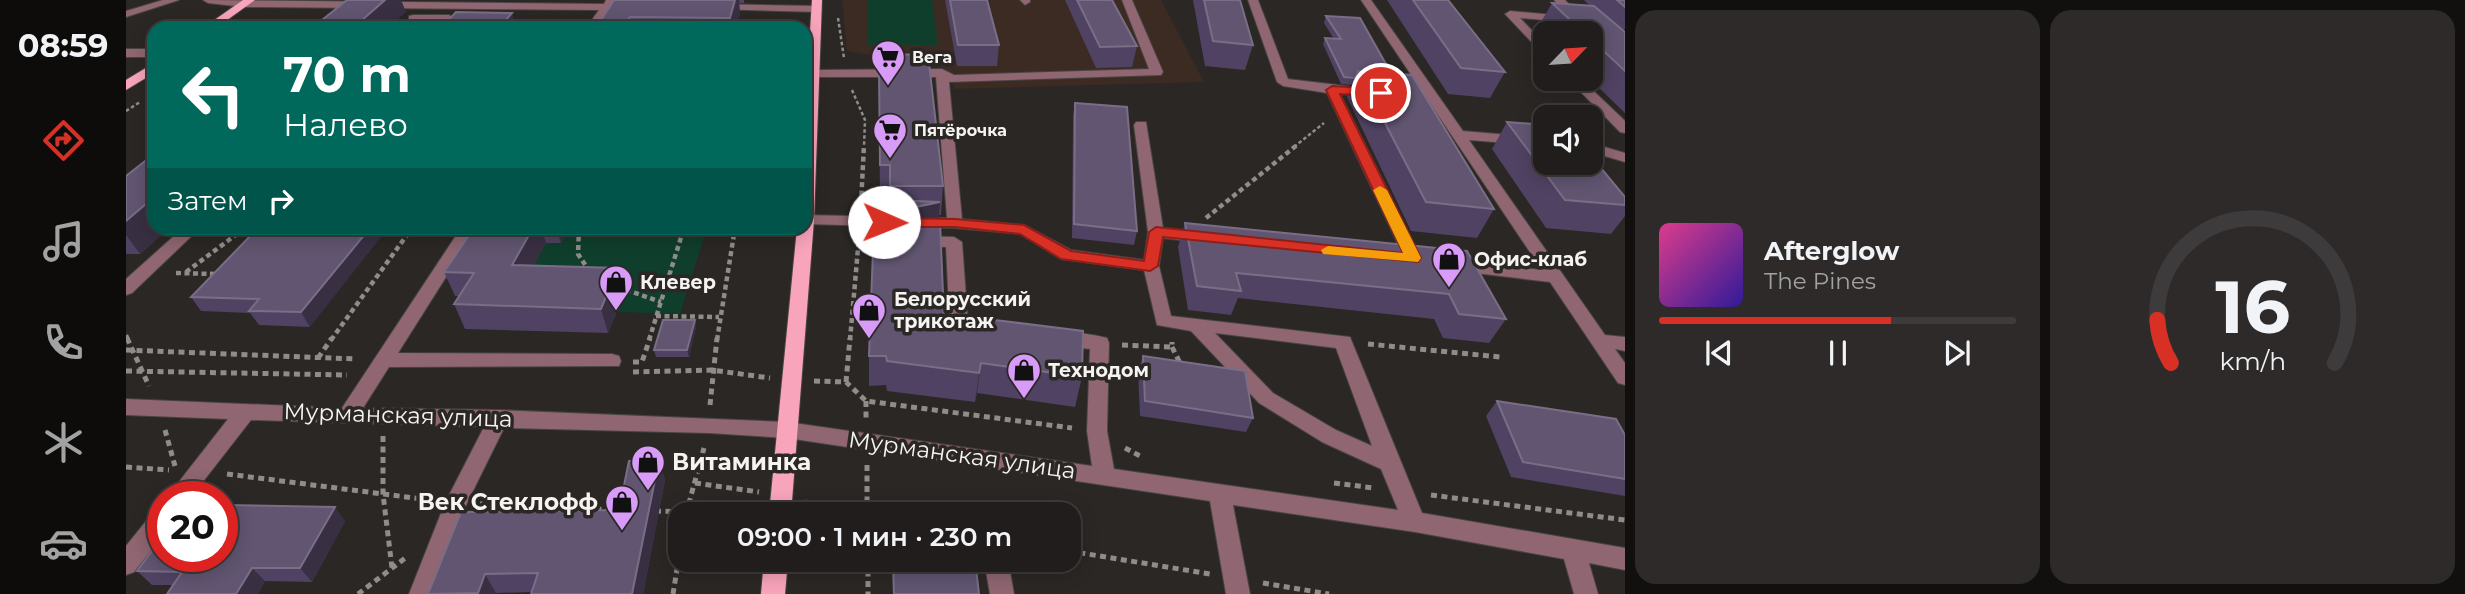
<!DOCTYPE html>
<html lang="ru">
<meta charset="utf-8">
<style>
:root{--surface:#201d1c;--page:#2d2a29;--text:#f1f3f6;--muted:#a2a2a3;--line:#3d3b3b;--accent:#d93025}
body{margin:0;font-family:Montserrat,sans-serif;background:var(--page);color:var(--text);height:100vh;display:flex;flex-direction:column;font-size:26px;white-space:nowrap}
*{box-sizing:border-box;margin:0}
p{font-size:23px;color:var(--muted)}
.icon{flex:none;width:38px;height:38px;fill:none;stroke:currentColor;stroke-width:2;stroke-linecap:round;stroke-linejoin:round}
.map{position:relative;flex:1;overflow:hidden}
.side{display:flex;flex-direction:column;gap:10px;padding:10px;background:#12100f;width:840px}
.side>*{flex:none}
.guide{position:absolute;left:21px;top:21px;width:665px;height:214px;border-radius:21px;box-shadow:0 4px 18px #0003,0 0 0 2px var(--line);background:#00695c;color:#fff;overflow:hidden}
.needle{width:46px;rotate:65deg}
.tools{position:absolute;left:1407px;top:21px;display:grid;gap:14px}
.tools a{display:grid;place-items:center;width:70px;height:70px;border-radius:14px;background:var(--surface);box-shadow:0 4px 18px #0003,0 0 0 2px var(--line);font-size:35px}
.speed{position:absolute;left:21px;top:481px;display:flex;gap:14px;font-size:35px;font-weight:700;text-align:center}
.speed>*{display:grid;place-content:center;width:91px;height:91px;border-radius:50%;background:var(--surface);box-shadow:0 4px 18px #0003,0 0 0 2px var(--line);line-height:1}
.speed .limit{border:10px solid #d22;background:#fff;color:#111}
.pin{position:absolute;display:grid;place-items:center;width:60px;height:60px;color:#fff;margin:-30px;border:4px solid #fff;border-radius:50%;box-shadow:0 2px 7px #0007}
.me{position:absolute;width:77px;margin:-38px;rotate:91deg;stroke-linejoin:round;filter:drop-shadow(0 0 5px #0008)}
.turn{display:flex;align-items:center;gap:24px;height:147px;padding:0 21px;font-size:32px}
.turn .icon{width:91px;height:91px;stroke-width:2.5}
.turn b{display:block;font-size:49px;line-height:60px}
.then{display:flex;align-items:center;height:66px;padding:0 21px;background:#0003;gap:14px;font-size:26px}
.side .tile{flex:1;display:flex;flex-direction:column;justify-content:center;gap:10px;min-width:0;padding:0 24px;border-radius:21px;background:var(--page)}
.side .dial{align-items:center;gap:0}
.dial svg{height:182px;overflow:visible;fill:none;stroke:var(--line);stroke-width:7;stroke-linecap:round;text-anchor:middle}
.dial text{fill:var(--text);stroke:none}
.song{display:flex;align-items:center;gap:21px}
.cover{width:84px;height:84px;border-radius:10px;background:linear-gradient(135deg,hsl(330 70% 55%),hsl(250 70% 35%))}
.played{height:7px;border-radius:4px;background:linear-gradient(90deg,var(--accent) 65%,var(--line) 65%)}
.keys{display:flex;justify-content:space-around;direction:ltr}
.side .tiles{flex:1;display:grid;gap:10px;grid-template-columns:repeat(2,1fr)}
.trip{position:absolute;left:542px;top:502px;width:413px;height:70px;border-radius:21px;background:var(--surface);box-shadow:0 4px 18px #0003,0 0 0 2px var(--line);font-weight:600;line-height:70px;text-align:center}
main{display:flex;flex:1;min-height:0}
.tabs{display:flex;flex-direction:column;width:126px;justify-content:space-around;align-items:center;background:#0d0c0b;color:var(--muted)}
.tabs .icon{width:49px;height:49px}
.tabs .current{color:var(--accent)}
.tabs b{font-size:32px;color:var(--text)}
.map>svg:first-child{display:block}
</style>
<main>
<nav class="tabs">
<b>08:59</b>
<svg class="icon current" aria-label="directions" viewBox="0 0 24 24"><path d="M12 3l9 9-9 9-9-9zM9 14v-3h6M13 9l2 2-2 2"/></svg>
<svg class="icon" aria-label="music" viewBox="0 0 24 24"><path d="M9 18V5l10-2v13"/><circle cx="6" cy="18" r="3"/><circle cx="16" cy="16" r="3"/></svg>
<svg class="icon" aria-label="phone" viewBox="0 0 24 24"><path d="M5 4h4l2 5-3 2q2 4 5 5l2-3 5 2v4C11 20 4 13 5 4z"/></svg>
<svg class="icon" aria-label="climate" viewBox="0 0 24 24"><path d="M12 3v18M4 7l16 10M4 17L20 7"/></svg>
<svg class="icon" aria-label="car" viewBox="0 0 24 24"><path d="M5 17H2v-5l4-1 3-4h7l3 4 3 1v5h-3M9 17h6M6 11h13"/><circle cx="7" cy="17" r="2"/><circle cx="17" cy="17" r="2"/></svg>
</nav>
<div class="map">
<svg width="1499" height="594" viewBox="0 0 1499 594">
<rect width="100%" height="100%" fill="#2b2725"/>
<polygon fill="#3c2b22" points="716,0 1035,0 1078,82 829,89 820,69 721,51"/>
<g fill="#0f3e2c">
<polygon points="742,0 806,0 812,45 742,45"/>
<polygon points="443,228 581,228 554,314 490,312 395,289 420,243 435,243"/>
</g>
<g fill="none" stroke-linecap="round" stroke-linejoin="round">
<g stroke="#474442" stroke-width="2">
<g id="minor">
<polygon points="37,0 53,0 0,17 0,11"/>
<polygon points="77,0 478,4 480,0 488,0 488,4 505,4 510,7 505,10 484,10 472,28 460,28 473,10 118,7 82,3"/>
<polygon points="894,0 904,0 904,2 899,5"/>
<path d="M996 0H1006L1037 72 1035 75 823 82 836 219 898 225 945 250 1018 260 1022 232 1008 125 1010 122H1020L1037 228 1079 233 1087 238 1079 243 1037 238 1033 266 1045 316 1224 337 1296 513 1499 548V570L1463 563 1472 594H1448L1438 559 1289 532 1107 505 1124 594H1100L1084 501 661 438 583 433 378 428 341 503 307 594H283L319 503 358 427 125 420 65 497H41L102 419 0 415V399L216 408 335 228H351L272 353 486 354 493 356 495 361 493 366 263 367 237 408 373 410 661 422 966 466 961 431 964 349 928 345 926 340 928 335C943 331 966 334 981 338L983 343 981 431 988 469 1272 510 1255 469 1196 442 1133 403 1065 331 1031 325 1018 270 935 259 894 234 829 228 679 224 680 215 821 218 810 77H688L682 73 684 70 816 69 828 75 1023 69ZM1089 333 1210 348 1246 446 1210 430 1147 393Z"/>
<path d="M1122 0H1132L1162 79C1176 81 1246 88 1251 92L1245 96 1214 94 1293 254 1301 256 1303 260 1301 264H1287L1279 259 1201 93 1157 86 1151 82Z"/>
<polygon points="1235,0 1245,0 1337,131 1419,138 1419,146 1343,140 1479,335 1499,337 1499,351 1489,349 1499,363 1499,385 1492,383 1424,282 1324,270 1322,266 1324,262 1330,261 1416,270"/>
<polygon points="1428,0 1439,0 1457,20 1451,23 1394,18 1419,44 1419,54 1415,52 1379,14 1384,11 1441,16"/>
<polygon points="589,4 691,6 696,9 691,12 585,9 585,5"/>
<polygon points="287,15 323,15 328,18 320,28 308,28 314,21 283,20 283,16"/>
<rect x="0" y="49" width="28" height="8"/>
<polygon points="1442,79 1455,79 1499,121 1499,133 1494,132"/>
<polygon points="1465,143 1499,153 1499,162 1465,152"/>
<polygon points="57,228 74,228 6,293 0,295 0,279"/>
<polygon points="793,236 828,237 836,242 842,324 854,326 857,331 854,336 848,337 827,335 824,330 820,247 787,245 785,241"/>
<polygon points="37,507 37,535 8,572 0,575 0,546 29,510"/>
<polygon points="858,560 882,560 888,594 864,594"/>
</g>
</g>
<g stroke="#474442" stroke-width="2">
<g id="major">
<polygon points="117,0 129,0 90,28 77,28"/>
<polygon points="686,0 696,0 688,220 665,514 643,514 671,228 679,228 679,109"/>
<polygon points="28,63 28,73 0,90 0,80"/>
<polygon points="638,560 662,560 659,594 635,594"/>
</g>
</g>
<g stroke="#8f8c8a" stroke-width="2.5" stroke-dasharray="3.5 2.5" stroke-linecap="butt">
<polyline points="712,18 718,58"/>
<polyline points="726,90 739,120 738,147"/>
<polyline points="0,111 14,102"/>
<polyline points="1168,147 1198,123"/>
</g>
<g stroke="#8f8c8a" stroke-width="4.5" stroke-dasharray="5 3.5" stroke-linecap="butt">
<polyline points="735,204 738,145"/>
<polyline points="1080,218 1171,145"/>
<polyline points="453,228 452,254 464,272"/>
<polyline points="498,228 512,228"/>
<polyline points="60,272 119,228"/>
<polyline points="50,273 90,274"/>
<polyline points="492,287 535,302"/>
<polyline points="530,316 593,317"/>
<polyline points="0,335 2,340"/>
<polyline points="205,340 286,228"/>
<polyline points="523,340 558,228"/>
<polyline points="591,340 609,228"/>
<polyline points="724,340 733,237"/>
</g>
<g stroke="#8f8c8a" stroke-width="5" stroke-dasharray="6 4.5" stroke-linecap="butt">
<polyline points="1,338 23,386"/>
<polyline points="1242,344 1374,357"/>
<polyline points="996,345 1046,347 1046,342"/>
<polyline points="1046,347 1055,365"/>
<polyline points="0,350 230,359"/>
<polyline points="192,358 206,338"/>
<polyline points="507,362 516,362 524,338"/>
<polyline points="0,371 221,375"/>
<polyline points="507,372 586,370 644,378"/>
<polyline points="688,381 720,382 740,401 946,428"/>
<polyline points="720,382 724,338"/>
<polyline points="740,401 740,421"/>
<polyline points="584,405 591,338"/>
<polyline points="39,430 49,466"/>
<polyline points="257,436 257,494 266,568"/>
<polyline points="999,448 1016,457"/>
<polyline points="741,465 741,514"/>
<polyline points="0,467 43,470"/>
<polyline points="101,474 304,500"/>
<polyline points="569,483 633,492"/>
<polyline points="1208,483 1248,488"/>
<polyline points="1305,495 1499,520"/>
<polyline points="679,502 722,514"/>
<polyline points="354,504 496,510"/>
<polyline points="529,511 560,512"/>
<polyline points="560,514 578,448"/>
<polyline points="943,551 1084,574"/>
<polyline points="742,560 742,594"/>
<polyline points="1137,583 1203,594"/>
<polyline points="232,594 282,556"/>
<polyline points="547,594 555,545"/>
</g>
<use href="#minor" fill="#8f6671" fill-rule="evenodd"/>
<use href="#major" fill="#f8a4bb" fill-rule="evenodd"/>
</g>
<g fill="#504262">
<polygon points="488,0 618,0 618,3 613,3 614,14 610,28 470,28"/>
<polygon points="819,0 861,0 873,45 871,66 831,66"/>
<polygon points="939,0 986,0 1011,46 1006,67 970,68"/>
<polygon points="1067,0 1114,0 1127,45 1119,70 1079,66"/>
<polygon points="1261,0 1322,0 1379,72 1364,98 1322,94"/>
<polygon points="1458,0 1499,0 1499,29 1495,29 1499,32 1499,113 1464,79 1465,33 1419,34 1412,27 1426,3 1463,5"/>
<polygon points="1200,16 1265,73 1368,209 1351,238 1285,231 1221,97 1227,85 1215,84 1197,44 1199,38 1208,39 1198,23"/>
<polygon points="762,55 817,186 815,215 813,215 812,220 818,318 956,377 949,407 851,393 849,402 761,391 760,385 743,386 743,356 764,224 763,193 754,193 753,95 762,69"/>
<polygon points="949,103 1011,231 1008,245 946,238 947,116"/>
<polygon points="1381,122 1499,197 1499,216 1485,234 1420,228 1366,149"/>
<polygon points="0,176 28,228 43,228 14,254 0,254"/>
<polygon points="1059,223 1341,251 1380,319 1363,343 1317,338 1308,319 1112,298 1105,315 1062,310 1052,247"/>
<polygon points="132,228 184,327 133,325 124,313 75,311 65,297"/>
<polygon points="348,228 443,228 435,243 420,243 408,265 492,268 499,292 482,333 339,329 328,304 333,296 329,296 318,272"/>
<polygon points="569,320 570,327 563,357 530,357 528,350"/>
<polygon points="1017,356 1127,418 1120,432 1014,416 1012,370"/>
<polygon points="1371,401 1499,435 1499,496 1385,477 1360,416"/>
<polygon points="533,460 539,480 517,594 405,594 406,592 370,593 370,594 302,594 493,510"/>
<polygon points="219,521 186,582 139,581 132,594 41,594 47,585 26,585 11,571"/>
<polygon points="766,560 849,560 853,594 767,594"/>
</g>
<g fill="#392f43">
<polygon points="259,0 275,0 280,12 262,28 227,28"/>
<polygon points="609,0 613,0 614,14 610,28 605,28 604,18"/>
<polygon points="386,13 390,26 389,28 373,28"/>
<polygon points="504,17 506,28 497,28"/>
<polygon points="28,197 28,228 43,228 14,254 0,235 0,221"/>
<polygon points="814,202 812,230 783,213 790,207"/>
<polygon points="244,228 262,228 184,327 175,312"/>
<polygon points="407,228 415,228 420,243 396,289 386,265"/>
<polygon points="430,228 443,228 435,243"/>
<polygon points="492,268 499,292 482,333 475,309"/>
<polygon points="569,320 570,327 563,357 561,350"/>
<polygon points="855,363 851,393 849,402 853,373"/>
<polygon points="533,460 539,480 517,594 506,594"/>
<polygon points="209,507 219,521 186,582 174,568"/>
<polygon points="126,568 139,581 132,594 110,594"/>
<polygon points="359,574 370,593 370,594 352,594 352,593"/>
</g>
<g fill="#615571" stroke="#796e86" stroke-width="2">
<polygon points="221,0 259,0 227,28 186,28"/>
<polygon points="488,0 609,0 604,18 504,17 497,28 470,28"/>
<polygon points="824,0 861,0 873,45 832,45"/>
<polygon points="951,0 986,0 1011,46 974,47"/>
<polygon points="1078,0 1114,0 1127,45 1087,41"/>
<polygon points="1287,0 1322,0 1379,72 1335,68"/>
<polygon points="1491,0 1499,0 1499,7"/>
<polygon points="1426,3 1468,6 1499,32 1499,71 1465,39 1465,33 1458,33"/>
<polygon points="330,12 386,13 373,28 315,28"/>
<polygon points="1200,16 1234,18 1265,73 1232,71 1229,78 1218,77 1199,38 1215,39"/>
<polygon points="802,54 817,186 764,186 764,165 754,165 753,69 763,69 762,55"/>
<polygon points="1232,71 1286,75 1368,209 1300,202"/>
<polygon points="949,103 1001,107 1011,231 948,224"/>
<polygon points="1381,122 1419,125 1419,163 1465,163 1465,156 1499,197 1499,205 1439,200"/>
<polygon points="28,154 28,197 0,221 0,176"/>
<polygon points="764,200 814,202 790,207 783,213 794,220 814,221 818,318 860,324 861,319 957,331 956,377 855,363 853,373 761,361 760,356 743,356 748,224 765,224"/>
<polygon points="1059,223 1341,251 1380,319 1333,314 1323,294 1110,273 1115,291 1071,286"/>
<polygon points="132,228 244,228 175,312 123,311 133,299 65,297"/>
<polygon points="348,228 407,228 386,265 492,268 475,309 328,304 348,273 318,272"/>
<polygon points="537,320 569,320 561,350 528,350"/>
<polygon points="1017,356 1119,371 1127,418 1019,401"/>
<polygon points="1371,401 1490,419 1499,435 1499,479 1397,462"/>
<polygon points="533,460 506,594 405,594 412,573 359,574 352,593 302,594 335,512 493,510 503,461"/>
<polygon points="96,505 209,507 174,568 126,568 110,594 41,594 56,572 11,571 37,536 37,556 96,556"/>
<polygon points="767,560 849,560 853,594 768,594"/>
</g>
<polygon fill="#d93025" stroke="#8d1f18" stroke-width="2" points="1206,86 1255,89 1261,93 1255,96 1214,94 1295,258 1292,262 1037,237 1032,266 1024,271 935,259 894,234 829,227 758,227 751,222 758,218 829,219 898,225 945,251 1018,261 1023,232 1030,227 1277,253 1200,90"/>
<polygon fill="#f59e0b" points="1254,186 1261,190 1295,258 1292,262 1197,254 1195,250 1202,246 1277,253 1247,190"/>
<defs>
<g id="supermarket-pin" transform="scale(1.75)"><path d="M0 17L-7.5 6A9.5 9.5 0 1 1 7.5 6Z" fill="#d89bf8" stroke="#2b2725"/><path d="M-6-5.5h2.5l.6 2H6L4.5 2H-2.5L-4.4-4H-6ZM-1.5 3.2a1.3 1.3 0 1 0 .1 0ZM3 3.2a1.3 1.3 0 1 0 .1 0Z" fill="#111"/></g>
<g id="shop-pin" transform="scale(1.75)"><path d="M0 17L-7.5 6A9.5 9.5 0 1 1 7.5 6Z" fill="#d89bf8" stroke="#2b2725"/><path d="M-5-2.5h2.3a2.7 3.5 0 0 1 5.4 0H5L5.5 6h-11ZM-1.5-2.5h3a1.5 2.3 0 0 0-3 0Z" fill="#111"/></g>
</defs>
<g fill-rule="evenodd">
<use href="#supermarket-pin" x="762" y="57"/>
<use href="#supermarket-pin" x="764" y="130"/>
<use href="#shop-pin" x="1323" y="259"/>
<use href="#shop-pin" x="490" y="282"/>
<use href="#shop-pin" x="743" y="310"/>
<use href="#shop-pin" x="898" y="370"/>
<use href="#shop-pin" x="522" y="462"/>
<use href="#shop-pin" x="496" y="502"/>
</g>
<g text-anchor="middle" stroke-width="7" stroke-linejoin="round" paint-order="stroke">
<g font-size="16" font-weight="bold" fill="#f6f4f2" stroke="#2b2725" text-anchor="start">
<text x="786" y="63">Вега</text>
<text x="788" y="136">Пятёрочка</text>
</g>
<g font-size="19" font-weight="bold" fill="#f6f4f2" stroke="#2b2725" text-anchor="start">
<text x="1348" y="266">Офис-клаб</text>
<text x="514" y="289">Клевер</text>
<text x="768" y="306">Белорусский<tspan x="768" dy="22">трикотаж</tspan></text>
<text x="922" y="377">Технодом</text>
</g>
<g font-size="23" fill="#f6f4f2" stroke="#2b2725">
<text transform="translate(272 415) rotate(2)" y="8">Мурманская улица</text>
<text transform="translate(836 455) rotate(8)" y="8">Мурманская улица</text>
</g>
<g font-size="23" font-weight="bold" fill="#f6f4f2" stroke="#2b2725" text-anchor="start">
<text x="546" y="470">Витаминка</text>
<text x="472" y="510" text-anchor="end">Век Стеклофф</text>
</g>
</g>
</svg>
<div class="tools">
<a><svg class="needle" viewBox="-14 -14 28 28"><path d="M0-13l5 13h-10z" fill="#e53935"/><path d="M0 13l5-13h-10z" fill="#a2a2a3"/></svg></a>
<a><svg class="icon" aria-label="sound" viewBox="0 0 24 24"><path d="M4 9h4l5-4v14l-5-4H4zM17 9q2 3 0 6"/></svg></a>
</div>
<div class="speed"><div class="limit">20</div></div>
<div class="pin" style="left:1255px;top:93px;background:#d93025"><svg class="icon" aria-label="arrive" viewBox="0 0 24 24"><path d="M6 21V4h12l-3 4 3 4H6"/></svg></div>
<svg class="me" style="left:758px;top:222px" viewBox="-20 -20 40 40"><circle r="19" fill="#fff"/><path d="M0-13L10 11 0 6-10 11z" fill="#d93025"/></svg>
<div class="trip">09:00 · 1 мин · 230 m</div>
<div class="guide">
<div class="turn"><svg class="icon" aria-label="left" viewBox="0 0 24 24"><path d="M17 20v-9H6M10 6l-5 5 5 5"/></svg><div><b>70 m</b>Налево</div></div>
<div class="then">Затем<svg class="icon" aria-label="right" viewBox="0 0 24 24"><path d="M7 20v-9h11M14 6l5 5-5 5"/></svg></div>
</div>
</div>
<section class="side">
<div class="tiles">
<div class="tile">
<div class="song"><i class="cover"></i><div><b>Afterglow</b><p>The Pines</p></div></div>
<div class="played"></div>
<div class="keys"><svg class="icon" aria-label="previous" viewBox="0 0 24 24"><path d="M18 5L8 12l10 7zM5 5v14"/></svg><svg class="icon" aria-label="pause" viewBox="0 0 24 24"><path d="M8 5v14M16 5v14"/></svg><svg class="icon" aria-label="next" viewBox="0 0 24 24"><path d="M6 5l10 7-10 7zM19 5v14"/></svg></div>
</div>
<div class="tile dial"><svg viewBox="0 0 100 80">
<path d="M14 69A42 42 0 1 1 86 69"/>
<path d="M14 69A42 42 0 0 1 8 50" stroke="#d93025"/>
<text x="50" y="56" font-size="32" font-weight="700">16</text>
<text x="50" y="72" font-size="11">km/h</text>
</svg></div>
</div>
</section>
</main>
